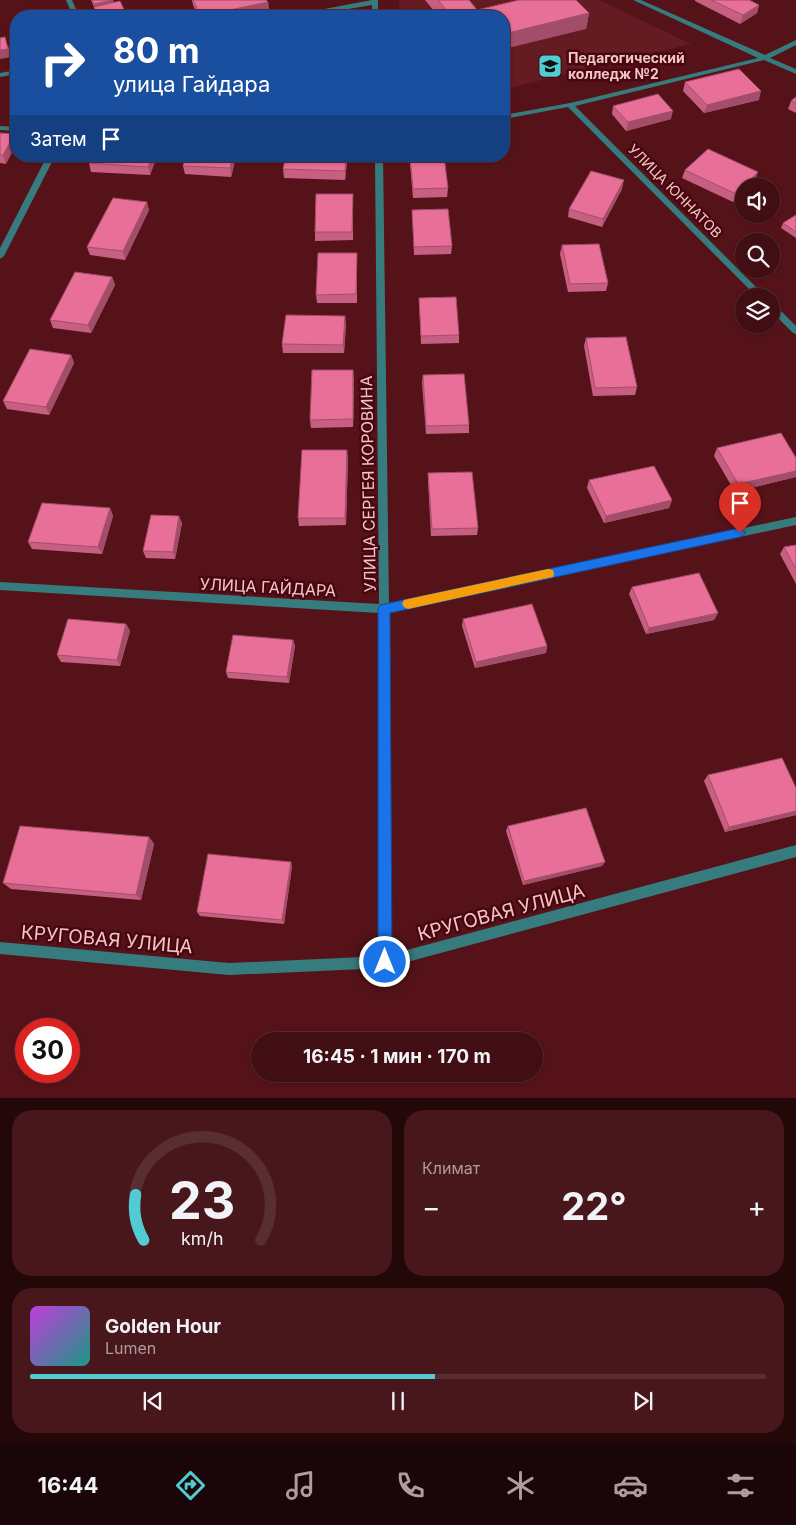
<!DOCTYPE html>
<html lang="ru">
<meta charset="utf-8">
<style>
:root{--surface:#400e13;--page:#47171c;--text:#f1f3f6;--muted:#ae9ca0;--line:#592e33;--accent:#51ccd2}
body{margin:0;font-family:Inter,sans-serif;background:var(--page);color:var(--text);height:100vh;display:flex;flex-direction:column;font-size:19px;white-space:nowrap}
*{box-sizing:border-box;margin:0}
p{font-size:16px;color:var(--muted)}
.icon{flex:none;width:28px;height:28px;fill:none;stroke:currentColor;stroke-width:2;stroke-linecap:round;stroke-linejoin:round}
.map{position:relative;height:1098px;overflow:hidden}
.drawer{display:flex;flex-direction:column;gap:12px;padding:12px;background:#23080a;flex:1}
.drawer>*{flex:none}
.banner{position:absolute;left:10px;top:10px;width:500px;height:152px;border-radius:20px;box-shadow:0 1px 4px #0004,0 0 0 1px var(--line);background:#1a4fa0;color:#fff;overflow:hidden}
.buttons{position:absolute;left:735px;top:178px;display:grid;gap:10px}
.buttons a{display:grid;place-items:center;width:45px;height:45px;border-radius:50%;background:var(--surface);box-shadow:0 1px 4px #0004,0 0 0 1px var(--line);font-size:25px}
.speed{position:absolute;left:15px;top:1018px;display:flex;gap:10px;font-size:25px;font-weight:700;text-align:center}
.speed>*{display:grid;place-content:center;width:65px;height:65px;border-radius:50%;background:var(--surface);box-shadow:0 1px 4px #0004,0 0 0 1px var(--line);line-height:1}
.speed .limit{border:8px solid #d22;background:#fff;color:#111}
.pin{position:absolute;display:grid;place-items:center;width:42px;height:42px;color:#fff;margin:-51px -21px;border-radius:50% 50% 50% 0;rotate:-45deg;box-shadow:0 0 5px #0007}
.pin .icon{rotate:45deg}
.me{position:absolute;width:55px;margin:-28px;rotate:0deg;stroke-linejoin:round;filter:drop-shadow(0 0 4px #0008)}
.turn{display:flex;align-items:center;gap:18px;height:105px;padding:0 20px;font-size:22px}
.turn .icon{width:65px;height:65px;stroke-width:2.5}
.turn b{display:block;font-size:35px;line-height:42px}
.then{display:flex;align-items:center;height:48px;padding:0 20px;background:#0003;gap:10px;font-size:19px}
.big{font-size:38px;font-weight:700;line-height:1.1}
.drawer .widget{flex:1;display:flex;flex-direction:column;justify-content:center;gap:8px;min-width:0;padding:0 18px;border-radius:20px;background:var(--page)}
.drawer .dial{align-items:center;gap:0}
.dial svg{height:130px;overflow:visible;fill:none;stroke:var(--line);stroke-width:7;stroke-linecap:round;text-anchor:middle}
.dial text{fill:var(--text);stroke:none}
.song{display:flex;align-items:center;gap:15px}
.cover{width:60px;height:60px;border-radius:8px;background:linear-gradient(135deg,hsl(290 70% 55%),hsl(170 70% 35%))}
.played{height:5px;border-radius:2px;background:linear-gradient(90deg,var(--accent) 55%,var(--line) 55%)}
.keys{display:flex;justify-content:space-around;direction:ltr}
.heat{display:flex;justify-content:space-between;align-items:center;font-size:28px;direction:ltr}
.drawer .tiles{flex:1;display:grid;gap:12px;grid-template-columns:1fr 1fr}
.widget:last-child{grid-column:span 2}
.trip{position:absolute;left:251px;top:1032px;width:292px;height:50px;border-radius:25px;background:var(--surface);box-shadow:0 1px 4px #0004,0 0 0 1px var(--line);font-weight:700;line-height:50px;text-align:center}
.menu{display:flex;height:80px;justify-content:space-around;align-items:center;background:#1a0608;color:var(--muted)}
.menu .icon{width:35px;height:35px}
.menu .selected{color:var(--accent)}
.menu b{font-size:22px;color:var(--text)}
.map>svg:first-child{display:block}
</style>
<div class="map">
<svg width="796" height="1098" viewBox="0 0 796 1098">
<rect width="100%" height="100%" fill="#551319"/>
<polygon fill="#641b21" points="399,0 599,0 691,44 504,89 504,16 400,16"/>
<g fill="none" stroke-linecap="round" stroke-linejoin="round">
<g fill="#367c7f" fill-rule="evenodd">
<polygon points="66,0 72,0 79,16 73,16"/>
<polygon points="372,0 378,0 378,16 372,16 372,5 307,16 295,16 298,14"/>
<polygon points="633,0 641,0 765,55 796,40 796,45 770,58 796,69 796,74 764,60 575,106 765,296 756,296 568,107 504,119 504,115 570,103 758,58"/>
<polygon points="16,70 16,74 0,77 0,73"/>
<polygon points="0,126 16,127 16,131 0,130"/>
<polygon points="47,156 55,156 4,256 0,259 0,248"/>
<polygon points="375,156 383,156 389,603 796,517 796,525 389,612 391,962 389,966 385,968 381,966 379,962 379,613 0,590 0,582 379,604"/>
<polygon points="771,303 774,304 796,326 796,334 793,333 771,311"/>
</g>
<polygon fill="#367c7f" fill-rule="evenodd" points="796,845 796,857 385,968 229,975 0,954 0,942 229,963 385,956"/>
</g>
<g fill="#c75f83">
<polygon points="91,0 113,0 114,3 127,16 97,16 95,9"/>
<polygon points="192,0 266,0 268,2 269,11 241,16 198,16 193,5"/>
<polygon points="425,0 469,0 477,10 589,13 586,29 504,16 438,16"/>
<polygon points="695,0 749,0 759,5 757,13 740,24 695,1"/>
<polygon points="685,82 759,100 704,113 683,91"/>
<polygon points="796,97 796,113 788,109 791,101"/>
<polygon points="613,106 671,119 626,131 612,114"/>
<polygon points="0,133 6,164 0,163"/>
<polygon points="92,156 157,156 150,175 91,172 89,163"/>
<polygon points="410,156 448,188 447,197 413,198 410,164"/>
<polygon points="236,157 231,177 185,174 183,166"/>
<polygon points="347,162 345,180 284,178 283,169"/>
<polygon points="685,170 755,181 733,202 682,178"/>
<polygon points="622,189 602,227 568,217 569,209"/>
<polygon points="353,202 353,240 315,241 315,232"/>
<polygon points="149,210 125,260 90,255 87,247"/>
<polygon points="412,210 452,246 451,254 414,255"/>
<polygon points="796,215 796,238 781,228 783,223"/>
<polygon points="562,245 608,283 606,291 568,292 560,254"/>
<polygon points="357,253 357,303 317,303 316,295"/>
<polygon points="112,277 115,285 91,333 53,328 50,320"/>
<polygon points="419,298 459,335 459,343 421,344"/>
<polygon points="346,324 344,353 283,353 282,344"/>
<polygon points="586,338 637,387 635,395 593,396 584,346"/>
<polygon points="71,355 74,363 49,415 7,409 3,401"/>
<polygon points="423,375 469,425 469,433 426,434 422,383"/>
<polygon points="354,378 353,427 311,428 310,420"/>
<polygon points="717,448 796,458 796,477 735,492 714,456"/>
<polygon points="348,458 346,525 299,526 298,518"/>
<polygon points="428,473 478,528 477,535 431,536 428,480"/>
<polygon points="589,480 672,500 669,508 604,523 587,488"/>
<polygon points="110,508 113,516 102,554 32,549 28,542"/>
<polygon points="182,523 175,559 146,558 143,551"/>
<polygon points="796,545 796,584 780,554 784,547"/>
<polygon points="632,587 718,613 714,620 646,634 629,594"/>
<polygon points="463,619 547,646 546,653 475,668 462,626"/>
<polygon points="126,624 130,631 120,666 61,662 57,655"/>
<polygon points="293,640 295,646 289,683 228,678 226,672"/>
<polygon points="708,775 796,788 796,815 725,832 704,781"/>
<polygon points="508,826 605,862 602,866 523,885 506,831"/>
<polygon points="149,837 154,844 141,900 11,889 3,883"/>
<polygon points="292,866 284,924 200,916 197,912"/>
</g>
<g fill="#a24e6a">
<polygon points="113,0 114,5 95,9 94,4"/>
<polygon points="268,2 269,11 241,16 201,16"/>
<polygon points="759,5 757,13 740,24 743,15"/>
<polygon points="589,13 586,29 504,49 504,34"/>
<polygon points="8,45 11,57 0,59 0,50"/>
<polygon points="761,91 759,100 704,113 707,105"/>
<polygon points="673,111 671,119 626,131 628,122"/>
<polygon points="15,134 16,138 16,145 6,164 3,155"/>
<polygon points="152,156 157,156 150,175 148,167"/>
<polygon points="233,156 236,156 236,157 231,177 230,168"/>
<polygon points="346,156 347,162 345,180 345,171"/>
<polygon points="758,172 755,181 750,186 744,186 744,192 733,202 736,194"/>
<polygon points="624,180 622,189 602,227 603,219"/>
<polygon points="147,202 149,210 125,260 123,251"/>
<polygon points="112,277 115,285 91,333 88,325"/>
<polygon points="345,316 346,324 344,353 343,345"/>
<polygon points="71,355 74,363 49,415 46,407"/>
<polygon points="353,370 354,378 353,427"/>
<polygon points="347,450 348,458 346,525 345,518"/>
<polygon points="796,471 796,477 735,492 738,484"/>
<polygon points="672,500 669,508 604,523 606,516"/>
<polygon points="110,508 113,516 102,554 98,547"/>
<polygon points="179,516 182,523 175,559 173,552"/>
<polygon points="718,613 714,620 646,634 649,628"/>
<polygon points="126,624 130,631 120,666 117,660"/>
<polygon points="293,640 295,646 289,683 287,677"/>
<polygon points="547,646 546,653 475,668 476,662"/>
<polygon points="796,811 796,815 725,832 729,827"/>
<polygon points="149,837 154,844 141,900 136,895"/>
<polygon points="291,862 292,866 284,924 282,920"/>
<polygon points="605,862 602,866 523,885 524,881"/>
</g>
<g fill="#e76f98" stroke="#a24e6a">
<polygon points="92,0 113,0 94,4"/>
<polygon points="193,0 266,0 268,2 201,16"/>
<polygon points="438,0 469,0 477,10 519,0 576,0 589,13 504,34 504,16 451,16"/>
<polygon points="711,0 749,0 759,5 743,15"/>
<polygon points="120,1 127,16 98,16 94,7"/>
<polygon points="5,37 8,49 0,50 0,38"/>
<polygon points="739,69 761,91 707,105 685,82"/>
<polygon points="658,94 673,111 628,122 613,106"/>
<polygon points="796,97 796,103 791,101"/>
<polygon points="0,133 15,134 3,155 0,155"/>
<polygon points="708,149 758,172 736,194 685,170"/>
<polygon points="92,156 152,156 148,167 89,163"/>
<polygon points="186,156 233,156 230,168 183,166"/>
<polygon points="286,156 346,156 345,171 283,169"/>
<polygon points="410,156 444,156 448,188 413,189"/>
<polygon points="591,171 624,180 603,219 569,209"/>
<polygon points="316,194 353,194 352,232 315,232"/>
<polygon points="113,198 147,202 123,251 87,247"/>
<polygon points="448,209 452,246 414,247 412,210"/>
<polygon points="796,215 796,232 783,223"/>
<polygon points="599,244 608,283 570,284 562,245"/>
<polygon points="318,253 357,253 356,294 316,295"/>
<polygon points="75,272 112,277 88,325 50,320"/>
<polygon points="456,297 459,335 421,336 419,298"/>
<polygon points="286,315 345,316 343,345 282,344"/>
<polygon points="626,337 637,387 595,388 586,338"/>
<polygon points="30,349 71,355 46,407 3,401"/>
<polygon points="312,370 353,370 353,419 310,420"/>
<polygon points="464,374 469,425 426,426 423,375"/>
<polygon points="781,433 796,458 796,471 738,484 717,448"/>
<polygon points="302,450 347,450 345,518 298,518"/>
<polygon points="654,466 672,500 606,516 589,480"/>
<polygon points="472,472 478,528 432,529 428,473"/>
<polygon points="42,503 110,508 98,547 28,542"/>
<polygon points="151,515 179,516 173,552 143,551"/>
<polygon points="796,545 796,569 784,547"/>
<polygon points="699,573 718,613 649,628 632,587"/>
<polygon points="532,604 547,646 476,662 463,619"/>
<polygon points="68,619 126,624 117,660 57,655"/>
<polygon points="233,635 293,640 287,677 226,672"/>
<polygon points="782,758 796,788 796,811 729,827 708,775"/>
<polygon points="586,808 605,862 524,881 508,826"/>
<polygon points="20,826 149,837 136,895 3,883"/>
<polygon points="208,854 291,862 282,920 197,912"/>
</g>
<polygon fill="#1a73e8" stroke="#114b97" points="740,528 746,533 740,537 390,613 392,962 390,967 385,969 380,967 378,962 378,609 380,605"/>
<polygon fill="#f59e0b" points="548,569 553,570 554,574 553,577 548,578 408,609 404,607 402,604 404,600 408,599"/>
<defs>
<g id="university-square" transform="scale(1.25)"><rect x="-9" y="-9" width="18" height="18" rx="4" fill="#51ccd2" stroke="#490610"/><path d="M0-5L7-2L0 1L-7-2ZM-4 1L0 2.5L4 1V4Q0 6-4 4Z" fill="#111"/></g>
</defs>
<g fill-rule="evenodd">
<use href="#university-square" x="550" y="66"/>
</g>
<g text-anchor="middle" stroke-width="5" stroke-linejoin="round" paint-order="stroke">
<g font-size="14" font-weight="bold" fill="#f1c7c6" stroke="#490610" text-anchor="start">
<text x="568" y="63">Педагогический<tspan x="568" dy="16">колледж №2</tspan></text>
</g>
<g font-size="14" fill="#f1c7c6" stroke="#490610">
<text transform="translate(675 191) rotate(45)" y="5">УЛИЦА ЮННАТОВ</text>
</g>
<g font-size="16" fill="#f1c7c6" stroke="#490610">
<text transform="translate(368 484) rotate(-91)" y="6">УЛИЦА СЕРГЕЯ КОРОВИНА</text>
<text transform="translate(268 587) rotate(3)" y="6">УЛИЦА ГАЙДАРА</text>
</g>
<g font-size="19" fill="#f1c7c6" stroke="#490610">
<text transform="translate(501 912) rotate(-15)" y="7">КРУГОВАЯ УЛИЦА</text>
<text transform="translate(107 939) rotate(5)" y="7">КРУГОВАЯ УЛИЦА</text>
</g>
</g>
</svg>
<div class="buttons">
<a><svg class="icon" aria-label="sound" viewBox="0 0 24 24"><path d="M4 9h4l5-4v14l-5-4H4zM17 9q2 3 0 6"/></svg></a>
<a><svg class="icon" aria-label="search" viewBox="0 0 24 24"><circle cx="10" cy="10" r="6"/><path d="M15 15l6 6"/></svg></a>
<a><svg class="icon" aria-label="layers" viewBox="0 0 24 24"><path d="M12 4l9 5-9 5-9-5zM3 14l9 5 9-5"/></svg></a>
</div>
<div class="speed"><div class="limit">30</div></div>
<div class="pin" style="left:740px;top:533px;background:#d93025"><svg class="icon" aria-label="arrive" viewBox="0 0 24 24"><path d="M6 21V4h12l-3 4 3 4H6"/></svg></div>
<svg class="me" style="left:385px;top:962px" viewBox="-20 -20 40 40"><circle r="17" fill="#1a73e8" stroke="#fff" stroke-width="3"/><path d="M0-11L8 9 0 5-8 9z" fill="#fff"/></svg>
<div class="trip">16:45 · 1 мин · 170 m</div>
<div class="banner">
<div class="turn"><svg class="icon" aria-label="right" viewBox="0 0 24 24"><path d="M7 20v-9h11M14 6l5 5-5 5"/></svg><div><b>80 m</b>улица Гайдара</div></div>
<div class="then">Затем<svg class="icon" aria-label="arrive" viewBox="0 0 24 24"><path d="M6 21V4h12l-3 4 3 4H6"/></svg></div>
</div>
</div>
<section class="drawer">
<div class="tiles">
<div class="widget dial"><svg viewBox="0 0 100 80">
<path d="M14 69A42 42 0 1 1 86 69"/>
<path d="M14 69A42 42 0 0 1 9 41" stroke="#51ccd2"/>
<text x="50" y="56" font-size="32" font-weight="700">23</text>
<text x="50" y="72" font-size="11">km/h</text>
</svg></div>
<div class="widget"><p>Климат</p>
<div class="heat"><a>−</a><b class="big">22°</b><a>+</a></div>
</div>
<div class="widget">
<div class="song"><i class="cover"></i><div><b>Golden Hour</b><p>Lumen</p></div></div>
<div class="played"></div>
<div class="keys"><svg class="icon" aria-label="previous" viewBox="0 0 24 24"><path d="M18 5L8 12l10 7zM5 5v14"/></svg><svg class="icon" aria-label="pause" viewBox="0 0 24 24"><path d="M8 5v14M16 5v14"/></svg><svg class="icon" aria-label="next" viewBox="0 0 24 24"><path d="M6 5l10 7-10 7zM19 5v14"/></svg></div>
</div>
</div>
</section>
<nav class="menu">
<b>16:44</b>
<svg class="icon selected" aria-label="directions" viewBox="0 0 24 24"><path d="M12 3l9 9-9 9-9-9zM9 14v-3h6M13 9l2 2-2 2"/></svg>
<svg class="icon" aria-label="music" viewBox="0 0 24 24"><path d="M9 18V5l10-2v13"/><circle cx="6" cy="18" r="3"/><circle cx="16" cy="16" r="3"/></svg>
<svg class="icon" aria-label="phone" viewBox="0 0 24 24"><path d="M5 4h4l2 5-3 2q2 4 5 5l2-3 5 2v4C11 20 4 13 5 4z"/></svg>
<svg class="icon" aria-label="climate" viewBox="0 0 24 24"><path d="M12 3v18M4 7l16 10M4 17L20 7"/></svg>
<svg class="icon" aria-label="car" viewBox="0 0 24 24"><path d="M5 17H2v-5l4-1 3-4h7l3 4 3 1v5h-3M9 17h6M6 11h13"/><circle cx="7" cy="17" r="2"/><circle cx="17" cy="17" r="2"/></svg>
<svg class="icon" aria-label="filters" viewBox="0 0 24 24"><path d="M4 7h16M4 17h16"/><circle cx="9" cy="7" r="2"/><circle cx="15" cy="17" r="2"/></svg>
</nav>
